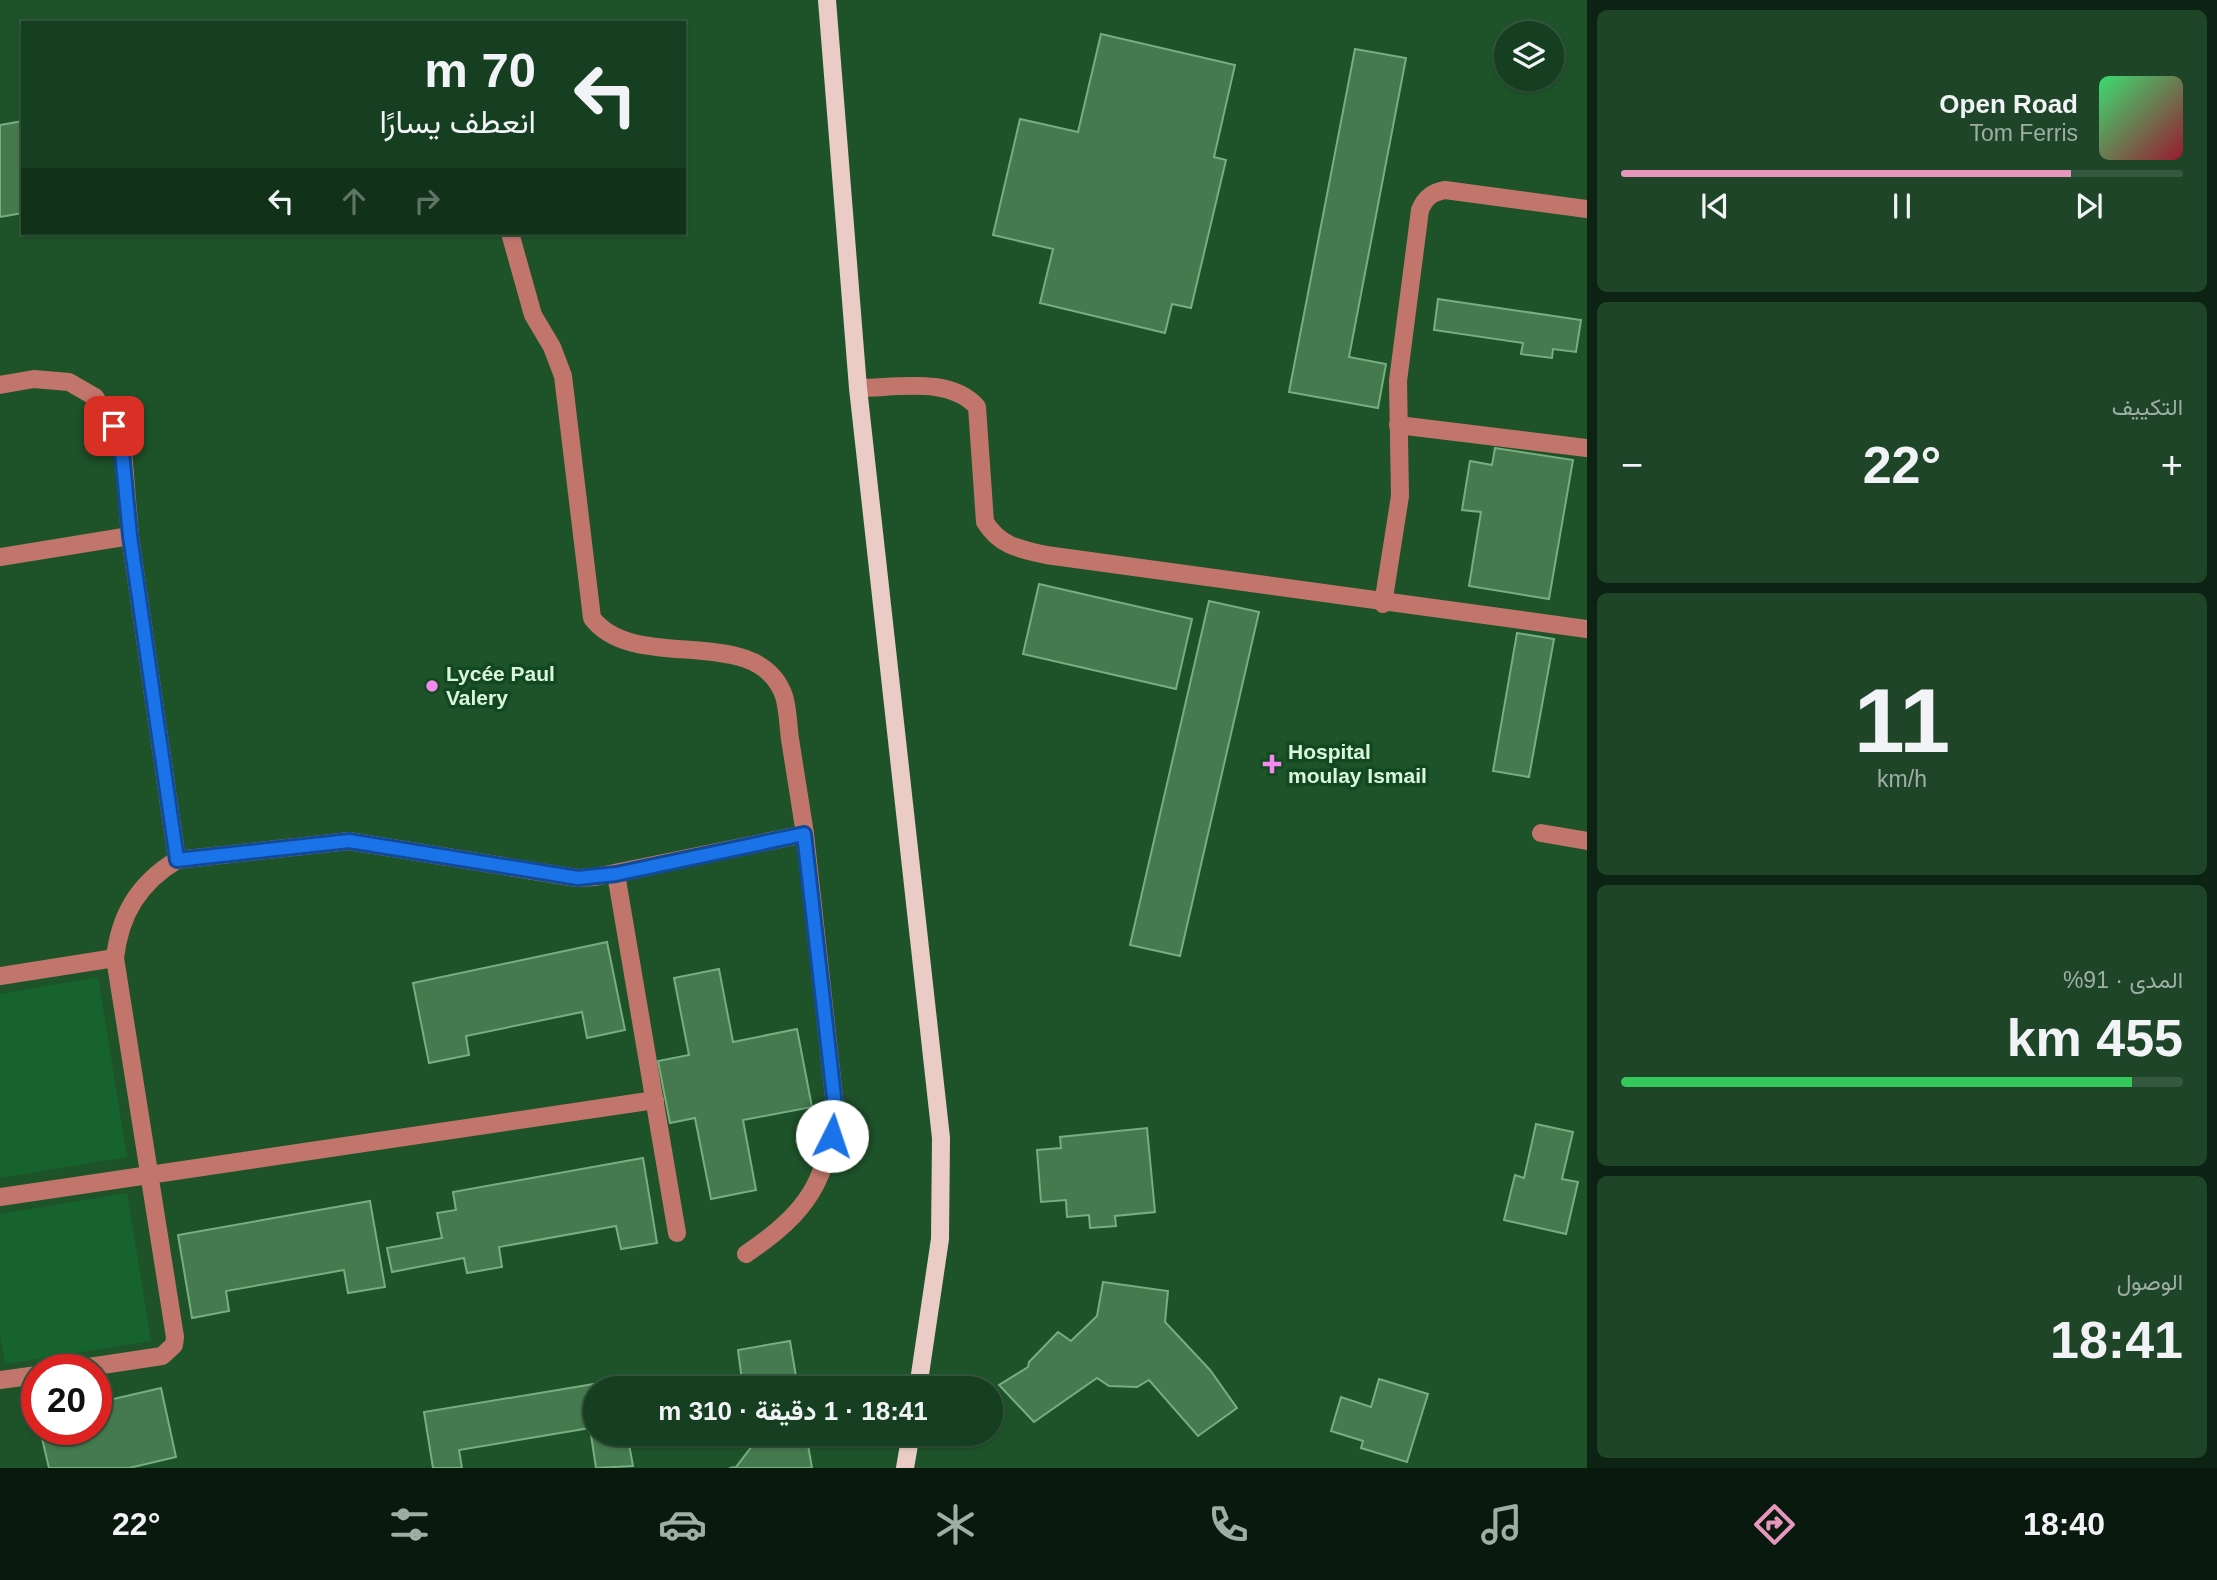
<!DOCTYPE html>
<html lang="ar">
<meta charset="utf-8">
<style>
:root{--surface:#163e20;--page:#1f4529;--text:#f1f3f6;--muted:#9eaea5;--line:#35573e;--accent:#e797bd}
body{margin:0;font-family:Arial,Vazirmatn,sans-serif;background:var(--page);color:var(--text);direction:rtl;height:100vh;display:flex;flex-direction:column;font-size:26px;white-space:nowrap}
*{box-sizing:border-box;margin:0}
p{font-size:23px;color:var(--muted)}
.icon{flex:none;width:38px;height:38px;fill:none;stroke:currentColor;stroke-width:2;stroke-linecap:round;stroke-linejoin:round}
.map{position:relative;flex:1;overflow:hidden;direction:ltr}
.panel{display:flex;flex-direction:column;gap:10px;padding:10px;background:#0c2212;width:630px}
.panel>*{flex:none}
.banner{position:absolute;left:21px;top:21px;width:665px;height:214px;border-radius:0px;box-shadow:0 2px 5px #0004,0 0 0 2px var(--line);direction:rtl;background:#163e20;color:var(--text);overflow:hidden}
.tools{position:absolute;left:1494px;top:21px;display:grid;gap:14px}
.tools a{display:grid;place-items:center;width:70px;height:70px;border-radius:50%;background:var(--surface);box-shadow:0 2px 5px #0004,0 0 0 2px var(--line);font-size:35px}
.speed{position:absolute;left:21px;top:1354px;display:flex;gap:14px;font-size:35px;font-weight:700;text-align:center}
.speed>*{display:grid;place-content:center;width:91px;height:91px;border-radius:50%;background:var(--surface);box-shadow:0 2px 5px #0004,0 0 0 2px var(--line);line-height:1}
.speed .limit{border:10px solid #d22;background:#fff;color:#111}
.pin{position:absolute;display:grid;place-items:center;width:60px;height:60px;color:#fff;margin:-30px;border-radius:14px;box-shadow:0 4px 10px #0006}
.me{position:absolute;width:77px;margin:-38px;rotate:4deg;stroke-linejoin:round;filter:drop-shadow(0 0 5px #0008)}
.turn{display:flex;align-items:center;gap:24px;height:147px;padding:0 35px;font-size:32px}
.turn .icon{width:91px;height:91px;stroke-width:2.5}
.turn b{display:block;font-size:49px;line-height:60px}
.lanes{display:flex;align-items:center;height:66px;padding:0 35px;background:#0003;justify-content:center;gap:35px;direction:ltr}
.lanes .off{opacity:.35}
.big{font-size:52px;font-weight:700;line-height:1.1}
.panel .widget{flex:1;display:flex;flex-direction:column;justify-content:center;gap:10px;min-width:0;padding:0 24px;border-radius:10px;background:var(--page)}
.panel .dial{align-items:center;gap:0}
.dial b{font-size:91px;line-height:1}
.song{display:flex;align-items:center;gap:21px}
.cover{width:84px;height:84px;border-radius:10px;background:linear-gradient(135deg,hsl(140 70% 55%),hsl(350 70% 35%))}
.played{height:7px;border-radius:4px;background:linear-gradient(90deg,var(--accent) 80%,var(--line) 80%)}
.keys{display:flex;justify-content:space-around;direction:ltr}
.heat{display:flex;justify-content:space-between;align-items:center;font-size:38px;direction:ltr}
.charge{height:10px;border-radius:5px;background:linear-gradient(90deg,#34c759 91%,var(--line) 0)}
.trip{position:absolute;left:583px;top:1376px;width:420px;height:70px;border-radius:35px;background:var(--surface);box-shadow:0 2px 5px #0004,0 0 0 2px var(--line);font-weight:700;line-height:70px;text-align:center;direction:rtl}
.menu{display:flex;height:112px;justify-content:space-around;align-items:center;background:#09190d;color:var(--muted)}
.menu .icon{width:49px;height:49px}
.menu .active{color:var(--accent)}
.menu b{font-size:32px;color:var(--text)}
main{display:flex;flex:1;min-height:0}
.map>svg:first-child{display:block}
</style>
<main>
<section class="panel">
<div class="widget">
<div class="song"><i class="cover"></i><div><b>Open Road</b><p>Tom Ferris</p></div></div>
<div class="played"></div>
<div class="keys"><svg class="icon" aria-label="previous" viewBox="0 0 24 24"><path d="M18 5L8 12l10 7zM5 5v14"/></svg><svg class="icon" aria-label="pause" viewBox="0 0 24 24"><path d="M8 5v14M16 5v14"/></svg><svg class="icon" aria-label="next" viewBox="0 0 24 24"><path d="M6 5l10 7-10 7zM19 5v14"/></svg></div>
</div>
<div class="widget"><p>التكييف</p>
<div class="heat"><a>−</a><b class="big">22°</b><a>+</a></div>
</div>
<div class="widget dial"><b>11</b><p>km/h</p></div>
<div class="widget"><p>المدى · 91%</p><b class="big">455 km</b><div class="charge"></div></div>
<div class="widget"><p>الوصول</p><b class="big">18:41</b></div>
</section>
<div class="map">
<svg width="1587" height="1468" viewBox="0 0 1587 1468">
<rect width="100%" height="100%" fill="#1e532a"/>
<g fill="#17632d">
<polygon points="98,977 127,1157 0,1178 0,994"/>
<polygon points="127,1193 151,1341 5,1364 0,1334 0,1214"/>
</g>
<g fill="#45794e" stroke="#77ae80" stroke-width="2">
<polygon points="1101,34 1235,65 1214,157 1226,160 1191,308 1172,304 1165,333 1040,303 1053,249 993,235 1020,119 1078,132"/>
<polygon points="1355,49 1406,58 1349,357 1386,364 1378,408 1289,392"/>
<polygon points="23,121 23,213 0,217 0,125"/>
<polygon points="1438,299 1581,320 1576,352 1553,349 1552,358 1521,354 1523,343 1434,330"/>
<polygon points="1495,448 1573,460 1549,599 1469,586 1481,512 1462,510 1470,461 1492,465"/>
<polygon points="1039,584 1192,619 1176,689 1023,654"/>
<polygon points="1209,601 1259,612 1180,956 1130,945"/>
<polygon points="1517,633 1554,639 1529,777 1493,771"/>
<polygon points="607,942 625,1030 587,1038 582,1012 466,1036 469,1055 429,1063 413,983"/>
<polygon points="719,969 733,1042 797,1029 812,1107 743,1120 756,1190 711,1199 695,1118 670,1123 658,1061 689,1055 674,978"/>
<polygon points="1536,1124 1573,1132 1562,1179 1578,1182 1566,1234 1504,1220 1515,1175 1524,1178"/>
<polygon points="1147,1128 1155,1212 1115,1216 1116,1226 1090,1228 1089,1215 1067,1217 1066,1200 1041,1202 1037,1150 1061,1148 1060,1137"/>
<polygon points="643,1158 657,1243 621,1249 616,1226 499,1247 502,1267 467,1273 464,1258 392,1272 387,1248 442,1238 437,1213 456,1210 453,1192"/>
<polygon points="370,1201 385,1287 348,1293 344,1270 226,1291 229,1311 192,1318 178,1235"/>
<polygon points="1103,1282 1168,1291 1165,1322 1210,1370 1237,1408 1198,1436 1149,1380 1137,1387 1109,1386 1097,1378 1034,1422 999,1385 1028,1367 1029,1362 1058,1332 1071,1341 1097,1316"/>
<polygon points="790,1341 798,1388 743,1388 738,1350"/>
<polygon points="1379,1379 1428,1394 1407,1462 1361,1448 1363,1441 1331,1431 1341,1397 1371,1407"/>
<polygon points="618,1380 620,1388 595,1388 595,1433 627,1433 633,1466 596,1468 590,1428 459,1450 462,1468 433,1468 424,1412"/>
<polygon points="161,1388 176,1457 129,1468 49,1468 40,1430 96,1430 96,1403"/>
<polygon points="750,1433 806,1433 812,1468 729,1468 736,1467 752,1446"/>
</g>
<g fill="none" stroke-linecap="round" stroke-linejoin="round">
<g stroke="#c2766b" stroke-width="18">
<polyline points="0,385 34,379 69,382 95,397 114,426 123,451 130,536 177,860"/>
<path d="M858 388C896 388 950 376 977 407L985 522C1000 546 1019 549 1046 555L1587 629"/>
<polyline points="1398,425 1587,448"/>
<polyline points="0,557 130,536"/>
<path d="M1383 604 1400 496 1398 381 1420 210C1425 198 1432 192 1445 190L1587 209"/>
<polyline points="1541,833 1587,841"/>
<polyline points="616,874 677,1233"/>
<polyline points="0,976 115,958"/>
<polyline points="0,1197 655,1100"/>
<path d="M746 1254C808 1212 828 1181 835 1106L805 834"/>
<path d="M69 1370 162 1356 174 1345 175 1337 115 958C120 914 139 883 177 860L349 841 577 878 595 877 805 834C800 802 795 770 790 739 788 725 788 709 784 696 758 621 635 675 592 618L563 376 552 347 533 315 510 233"/>
<polyline points="0,1380 37,1375"/>
</g>
<g stroke="#ebcbc6" stroke-width="18">
<polyline points="827,0 858,388 941,1138 940,1239 918,1388"/>
<polyline points="905,1468 911,1433"/>
</g>
</g>
<g fill="none" stroke-linecap="round" stroke-linejoin="round">
<g stroke="#114b97" stroke-width="18">
<polyline id="route" points="114,426 122,452 130,536 177,860 349,841 578,878 616,874 804,834 835,1106 832,1136"/>
</g>
<use href="#route" stroke="#1a73e8" stroke-width="12"/>
</g>
<g fill="#f489f0" stroke="#114820" stroke-width="2.5">
<circle cx="432" cy="686" r="7"/>
<path d="M1268.5 753.5h7v7h7v7h-7v7h-7v-7h-7v-7h7z"/>
</g>
<g text-anchor="middle" stroke-width="7" stroke-linejoin="round" paint-order="stroke">
<g font-size="21" font-weight="bold" fill="#daf6dd" stroke="#114820" text-anchor="start">
<text x="446" y="681">Lycée Paul<tspan x="446" dy="24">Valery</tspan></text>
<text x="1288" y="759">Hospital<tspan x="1288" dy="24">moulay Ismail</tspan></text>
</g>
</g>
</svg>
<div class="tools">
<a><svg class="icon" aria-label="layers" viewBox="0 0 24 24"><path d="M12 4l9 5-9 5-9-5zM3 14l9 5 9-5"/></svg></a>
</div>
<div class="speed"><div class="limit">20</div></div>
<div class="pin" style="left:114px;top:426px;background:#d93025"><svg class="icon" aria-label="arrive" viewBox="0 0 24 24"><path d="M6 21V4h12l-3 4 3 4H6"/></svg></div>
<svg class="me" style="left:832px;top:1136px" viewBox="-20 -20 40 40"><circle r="19" fill="#fff"/><path d="M0-13L10 11 0 6-10 11z" fill="#1a73e8"/></svg>
<div class="trip">18:41 · 1 دقيقة · 310 m</div>
<div class="banner">
<div class="turn"><svg class="icon" aria-label="left" viewBox="0 0 24 24"><path d="M17 20v-9H6M10 6l-5 5 5 5"/></svg><div><b>70 m</b>انعطف يسارًا</div></div>
<div class="lanes"><svg class="icon" aria-label="left" viewBox="0 0 24 24"><path d="M17 20v-9H6M10 6l-5 5 5 5"/></svg><svg class="icon off" aria-label="ahead" viewBox="0 0 24 24"><path d="M12 20V5M6 11l6-6 6 6"/></svg><svg class="icon off" aria-label="right" viewBox="0 0 24 24"><path d="M7 20v-9h11M14 6l5 5-5 5"/></svg></div>
</div>
</div>
</main>
<nav class="menu">
<b>18:40</b>
<svg class="icon active" aria-label="directions" viewBox="0 0 24 24"><path d="M12 3l9 9-9 9-9-9zM9 14v-3h6M13 9l2 2-2 2"/></svg>
<svg class="icon" aria-label="music" viewBox="0 0 24 24"><path d="M9 18V5l10-2v13"/><circle cx="6" cy="18" r="3"/><circle cx="16" cy="16" r="3"/></svg>
<svg class="icon" aria-label="phone" viewBox="0 0 24 24"><path d="M5 4h4l2 5-3 2q2 4 5 5l2-3 5 2v4C11 20 4 13 5 4z"/></svg>
<svg class="icon" aria-label="climate" viewBox="0 0 24 24"><path d="M12 3v18M4 7l16 10M4 17L20 7"/></svg>
<svg class="icon" aria-label="car" viewBox="0 0 24 24"><path d="M5 17H2v-5l4-1 3-4h7l3 4 3 1v5h-3M9 17h6M6 11h13"/><circle cx="7" cy="17" r="2"/><circle cx="17" cy="17" r="2"/></svg>
<svg class="icon" aria-label="filters" viewBox="0 0 24 24"><path d="M4 7h16M4 17h16"/><circle cx="9" cy="7" r="2"/><circle cx="15" cy="17" r="2"/></svg>
<b>22°</b>
</nav>
